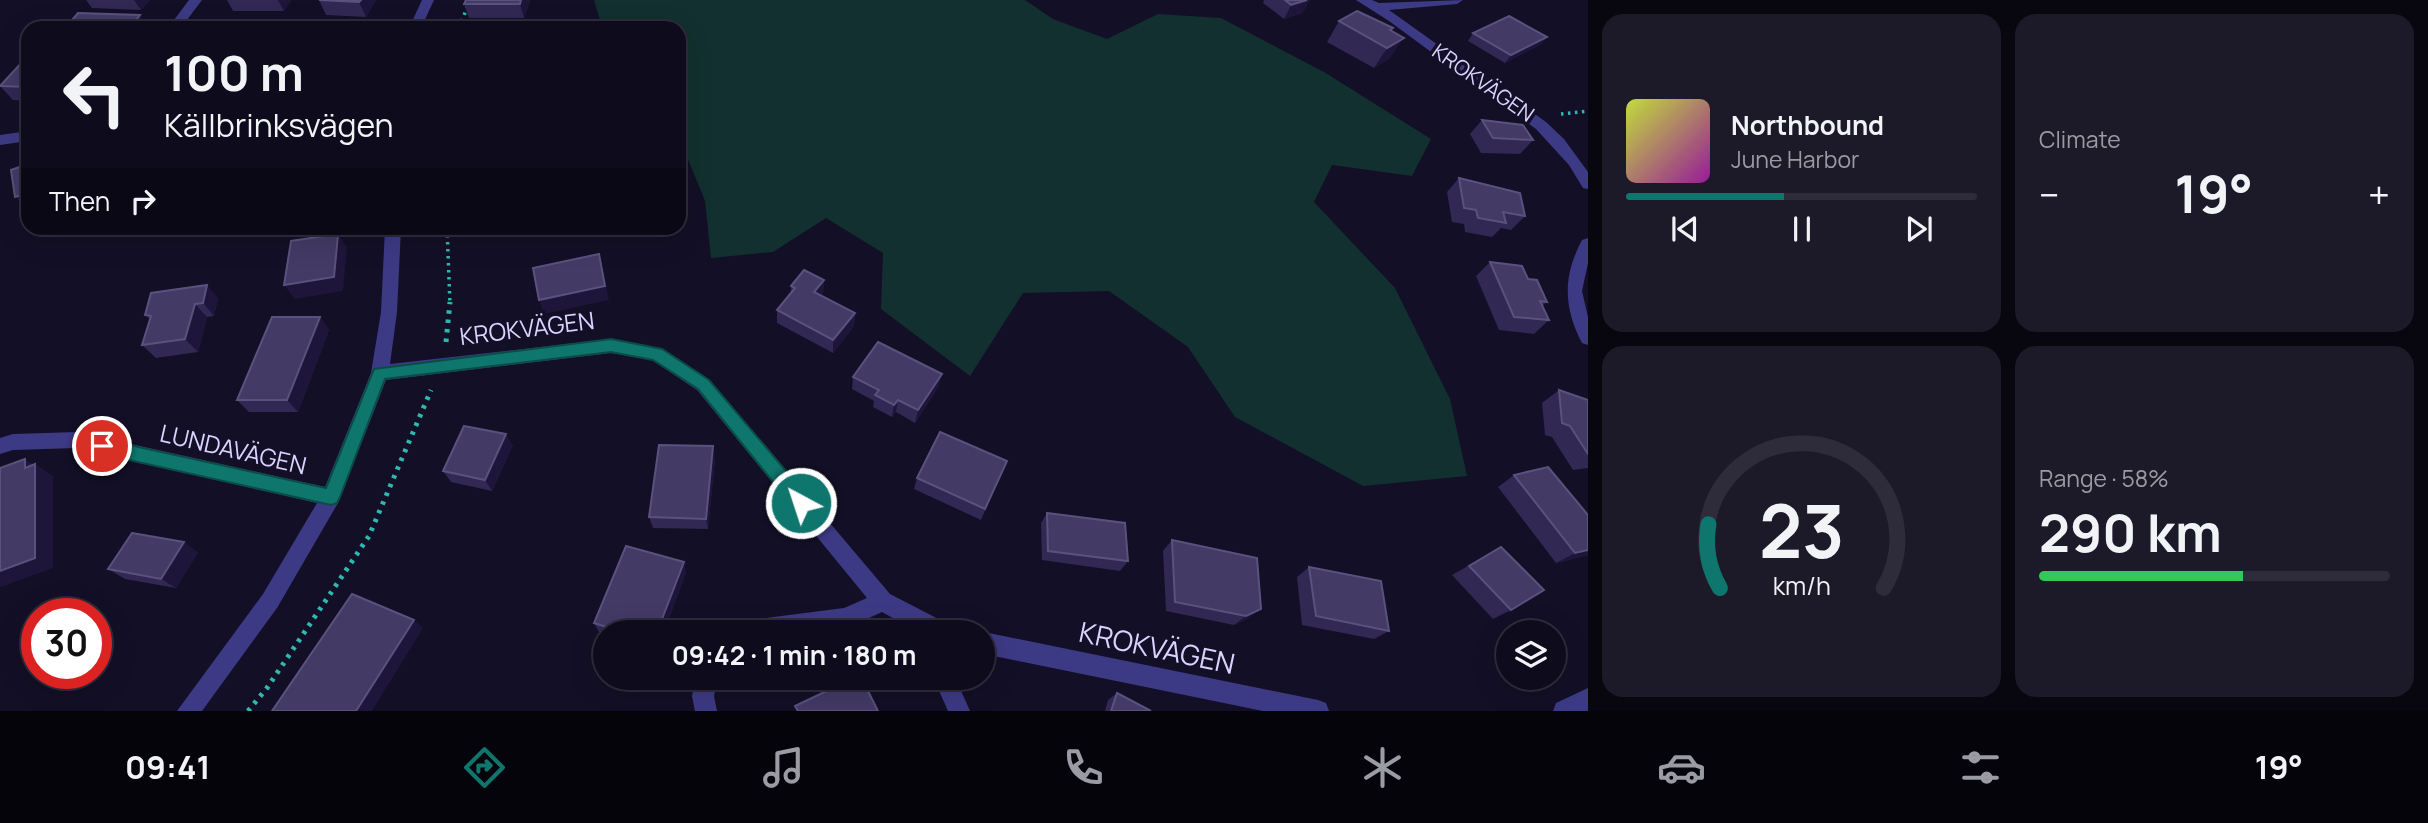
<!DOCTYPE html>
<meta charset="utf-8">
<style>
:root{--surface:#0e0b1c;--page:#1c1929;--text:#f1f3f6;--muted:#9b9ba3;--line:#2e2b3b;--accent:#0f766e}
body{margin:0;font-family:Manrope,sans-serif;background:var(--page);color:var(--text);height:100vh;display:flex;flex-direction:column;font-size:26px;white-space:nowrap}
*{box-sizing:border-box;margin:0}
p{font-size:23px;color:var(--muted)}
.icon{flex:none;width:38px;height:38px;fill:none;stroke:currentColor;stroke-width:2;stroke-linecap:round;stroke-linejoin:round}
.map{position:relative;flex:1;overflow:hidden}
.side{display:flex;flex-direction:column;gap:14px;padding:14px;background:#08060f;width:840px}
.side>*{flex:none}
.top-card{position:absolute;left:21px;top:21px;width:665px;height:214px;border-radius:21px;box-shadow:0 7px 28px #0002,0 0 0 2px var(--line);background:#0e0b1c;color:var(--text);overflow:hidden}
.controls{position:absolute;left:1496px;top:620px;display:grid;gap:14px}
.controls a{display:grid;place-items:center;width:70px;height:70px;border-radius:50%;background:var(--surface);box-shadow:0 7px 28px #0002,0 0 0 2px var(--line);font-size:35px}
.speed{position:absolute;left:21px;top:598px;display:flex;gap:14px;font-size:35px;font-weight:700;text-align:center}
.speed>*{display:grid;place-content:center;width:91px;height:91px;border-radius:50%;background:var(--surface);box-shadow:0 7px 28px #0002,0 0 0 2px var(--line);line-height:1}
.speed .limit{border:10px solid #d22;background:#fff;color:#111}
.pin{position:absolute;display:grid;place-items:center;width:60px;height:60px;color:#fff;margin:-30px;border:4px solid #fff;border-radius:50%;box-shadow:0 2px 7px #0007}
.me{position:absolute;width:77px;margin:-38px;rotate:320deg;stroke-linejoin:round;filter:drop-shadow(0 0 5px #0008)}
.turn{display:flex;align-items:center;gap:24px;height:147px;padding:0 28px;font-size:32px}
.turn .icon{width:91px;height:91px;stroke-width:2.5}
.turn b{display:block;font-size:49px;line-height:60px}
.then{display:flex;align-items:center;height:66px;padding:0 28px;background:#0003;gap:14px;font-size:26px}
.big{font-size:52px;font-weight:700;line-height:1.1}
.side .card{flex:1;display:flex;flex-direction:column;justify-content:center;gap:10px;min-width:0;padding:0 24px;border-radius:21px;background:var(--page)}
.side .dial{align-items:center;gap:0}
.dial svg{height:182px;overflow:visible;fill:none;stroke:var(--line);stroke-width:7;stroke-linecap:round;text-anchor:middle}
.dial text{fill:var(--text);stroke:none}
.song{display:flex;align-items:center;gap:21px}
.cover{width:84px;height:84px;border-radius:10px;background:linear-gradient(135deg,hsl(70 70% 55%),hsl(300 70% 35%))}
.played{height:7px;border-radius:4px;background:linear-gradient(90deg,var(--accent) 45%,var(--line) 45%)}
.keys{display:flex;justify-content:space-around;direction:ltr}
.heat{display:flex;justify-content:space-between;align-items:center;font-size:38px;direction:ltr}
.charge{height:10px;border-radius:5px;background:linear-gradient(90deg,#34c759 58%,var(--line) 0)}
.side .tiles{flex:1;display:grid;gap:14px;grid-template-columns:repeat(2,1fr)}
.trip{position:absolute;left:593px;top:620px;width:402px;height:70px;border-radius:35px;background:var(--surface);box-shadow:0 7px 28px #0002,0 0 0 2px var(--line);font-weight:700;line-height:70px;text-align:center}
.tabs{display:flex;height:112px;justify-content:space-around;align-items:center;background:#06040b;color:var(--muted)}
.tabs .icon{width:49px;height:49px}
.tabs .current{color:var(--accent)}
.tabs b{font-size:32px;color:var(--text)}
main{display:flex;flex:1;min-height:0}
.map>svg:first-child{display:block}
</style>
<main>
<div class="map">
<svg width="1588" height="711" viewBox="0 0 1588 711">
<rect width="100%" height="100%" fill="#130f26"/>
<polygon fill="#12302f" points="594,0 1025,0 1053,19 1107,39 1158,14 1221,18 1324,72 1431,139 1412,176 1332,165 1314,202 1395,288 1450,399 1467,476 1363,486 1235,417 1188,347 1109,291 1023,293 970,376 881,309 883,253 826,218 773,252 711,258 705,201 679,137 679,28 606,28 600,20"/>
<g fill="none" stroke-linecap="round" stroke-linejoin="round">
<g stroke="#2fb8b0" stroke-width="3.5" stroke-dasharray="2.5 4.5" stroke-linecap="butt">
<polyline points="459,28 470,0"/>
<polyline points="1561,114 1588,111"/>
<polyline points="447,228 450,304"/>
</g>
<g stroke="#2fb8b0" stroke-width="5" stroke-dasharray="3.5 6" stroke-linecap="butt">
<polyline points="446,342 450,302"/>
<polyline points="248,711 267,688 369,536 431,390"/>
</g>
<g fill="#3d3a85" fill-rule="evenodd">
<polygon points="189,0 202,0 181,28 168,28"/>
<polygon points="422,0 434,0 421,28 409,28"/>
<polygon points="1356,0 1372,0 1379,3 1463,0 1457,4 1389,10 1546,122 1564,139 1588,172 1588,189 1583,188 1569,165 1536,129 1389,21"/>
<polygon points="28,131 28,141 0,145 0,135"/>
<polygon points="385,228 401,228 397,312 390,364 611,339 662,349 709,380 890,594 948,624 951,632 918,632 882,612 845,629 822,632 732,632 735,624 743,621 844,608 867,598 697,390 652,360 611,353 386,380 338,503 277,608 202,711 177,711 263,594 317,503 77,448 13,450 0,454 0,438 13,434 77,432 325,487 371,373 381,312"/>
<path d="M1588 238V263L1582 291 1588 317V345L1582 343C1563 306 1563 276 1582 240Z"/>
<polygon points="984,632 1318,700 1326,703 1329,711 1263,711 984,654"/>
<polygon points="696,677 718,677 714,696 717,711 695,711 692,696"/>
<polygon points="933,677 955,677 970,711 948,711"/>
<polygon points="1588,688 1588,711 1553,711 1556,703"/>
</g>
</g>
<g fill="#312854">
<polygon points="86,0 150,0 141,10 92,8"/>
<polygon points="227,0 291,0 284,11 233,11"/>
<polygon points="319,0 376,0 366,17 326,15"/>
<polygon points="466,0 530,0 524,18 469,18 464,4"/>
<polygon points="1264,0 1310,0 1302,13 1284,19 1263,3"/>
<polygon points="1339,21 1393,28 1391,31 1390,58 1374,68 1327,42"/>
<polygon points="1473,33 1547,37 1541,44 1505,63 1468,41"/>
<polygon points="28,62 28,101 13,100 0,86"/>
<polygon points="1482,120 1533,140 1520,154 1481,153 1470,134"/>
<polygon points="1459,178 1525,216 1511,230 1501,228 1492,237 1465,232 1464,224 1452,222 1447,192"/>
<polygon points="1490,262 1528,279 1547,302 1542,306 1549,320 1534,334 1499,330 1476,276"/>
<polygon points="824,280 823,293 821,296 855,313 854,326 833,353 777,323 777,310 791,293 791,286"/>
<polygon points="218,298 214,316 207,317 198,352 156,358 142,345 150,319 145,315"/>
<polygon points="320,317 329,330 298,412 249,412 237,400"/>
<polygon points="853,377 939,386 915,423 896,412 892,417 873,407 874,401 852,389"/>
<polygon points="1559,390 1588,400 1588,468 1573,470 1552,437 1545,435 1542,403"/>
<polygon points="513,445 492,491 451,482 443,471"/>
<polygon points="715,458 708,529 653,528 649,517"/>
<polygon points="1007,461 981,520 914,489 917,478"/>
<polygon points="1514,475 1588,515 1588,555 1556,563 1498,487"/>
<polygon points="1047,513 1128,561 1120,571 1042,560 1041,523"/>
<polygon points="1172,540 1249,618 1234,625 1166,611 1163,551"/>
<polygon points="1501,547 1511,610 1493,619 1452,575"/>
<polygon points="198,552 176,588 125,579 108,569"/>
<polygon points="1309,567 1389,631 1374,639 1302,625 1297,577"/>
<polygon points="686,572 664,632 606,632 606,634 599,632 594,623"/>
<polygon points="1117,693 1151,711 1105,711 1108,700"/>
</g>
<g fill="#1d163a">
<polygon points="134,0 150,0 141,10"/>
<polygon points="278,0 291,0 284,11"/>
<polygon points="361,0 376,0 366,17 359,2"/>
<polygon points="521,0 530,0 524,18 520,4"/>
<polygon points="1307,0 1310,0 1302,13 1284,19 1291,5"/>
<polygon points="140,15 149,28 130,28"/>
<polygon points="1547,37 1541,44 1505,63 1511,55"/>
<polygon points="1404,38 1390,58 1374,68 1387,48"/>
<polygon points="28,193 28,210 15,197"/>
<polygon points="583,228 598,228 585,233"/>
<polygon points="338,234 347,247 343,291 295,299 284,285"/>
<polygon points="599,254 609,300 544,314 539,300"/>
<polygon points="824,280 823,293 813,305 814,292"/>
<polygon points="207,285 218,298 214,316 203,303"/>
<polygon points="195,304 207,317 198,352 185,339"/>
<polygon points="855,313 854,326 833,353 833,340"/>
<polygon points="320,317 329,330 298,412 287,400"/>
<polygon points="942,374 939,386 915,423 918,410"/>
<polygon points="898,400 896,412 892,417 894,405"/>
<polygon points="506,434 513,445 492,491 485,480"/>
<polygon points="713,446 715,458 708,529 706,519"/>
<polygon points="25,459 35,466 35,464 53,476 53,568 1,587 0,586 0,571 25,468"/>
<polygon points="184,542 198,552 176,588 161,579"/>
<polygon points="1588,550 1588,555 1556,563 1575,553"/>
<polygon points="684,562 686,572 664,632 657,632"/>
<polygon points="1261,609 1249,618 1234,625 1246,616"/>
<polygon points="414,620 423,628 372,711 356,711"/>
</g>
<g fill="#433a66" stroke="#5a527e" stroke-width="2">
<polygon points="319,0 361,0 359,2"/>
<polygon points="466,0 521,0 520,4 464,4"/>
<polygon points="1285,0 1307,0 1291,5"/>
<polygon points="1357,11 1393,28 1390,30 1404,38 1387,48 1339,21"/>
<polygon points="78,13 140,15 130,28 65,28"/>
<polygon points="1509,16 1547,37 1511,55 1473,33"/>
<polygon points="307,23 345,24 343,28 304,28"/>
<polygon points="204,25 252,26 251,28 201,28"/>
<polygon points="23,61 28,62 28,87 0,86"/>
<polygon points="1482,120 1523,125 1533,140 1493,138"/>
<polygon points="28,164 28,193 15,197 11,170"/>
<polygon points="1459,178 1520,193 1525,216 1503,212 1506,223 1478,218 1476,210 1464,208"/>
<polygon points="338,234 334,277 284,285 291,241"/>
<polygon points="599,254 605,286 539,300 533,268"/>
<polygon points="1490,262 1522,266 1528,279 1537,280 1547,302 1540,301 1549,320 1514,317"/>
<polygon points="804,270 824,280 814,292 855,313 833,340 777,310 795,288 791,286"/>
<polygon points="207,285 203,303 195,304 185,339 142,345 151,316 145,315 151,293"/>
<polygon points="272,317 320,317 287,400 237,400"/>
<polygon points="878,342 942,374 918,410 898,400 894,405 875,395 879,390 853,377"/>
<polygon points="1559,390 1588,400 1588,454 1570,426 1562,423"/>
<polygon points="464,426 506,434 485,480 443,471"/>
<polygon points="940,432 1007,461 985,509 917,478"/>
<polygon points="659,445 713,446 706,519 649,517"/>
<polygon points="25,459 25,468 35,464 35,558 0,571 0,468"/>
<polygon points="1548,467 1588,515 1588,550 1575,553 1514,475"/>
<polygon points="1047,513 1125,523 1128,561 1048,551"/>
<polygon points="132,533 184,542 161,579 108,569"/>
<polygon points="1172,540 1257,558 1261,609 1246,616 1175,602"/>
<polygon points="626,546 684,562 657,632 623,632 594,623"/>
<polygon points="1501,547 1544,590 1511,610 1469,566"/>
<polygon points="1309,567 1381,581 1389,631 1316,616"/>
<polygon points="352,594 414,620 356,711 272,711"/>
<polygon points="856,677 861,677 878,711 798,711 795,706"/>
<polygon points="1117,693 1151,711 1111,711"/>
</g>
<polygon fill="#0f766e" stroke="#0a4d48" stroke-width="2" points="611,339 662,349 709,380 808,497 810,503 808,509 801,511 795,509 698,389 653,360 611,352 385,379 340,497 337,503 331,505 102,454 96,451 94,446 96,441 102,439 326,488 374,369"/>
<g text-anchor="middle" stroke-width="7" stroke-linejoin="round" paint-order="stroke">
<g font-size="21" fill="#d9d4ff" stroke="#130f26">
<text transform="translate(1483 83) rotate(35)" y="7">KROKVÄGEN</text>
</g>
<g font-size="24" fill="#d9d4ff" stroke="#130f26">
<text transform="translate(527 329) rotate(-7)" y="8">KROKVÄGEN</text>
<text transform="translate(233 450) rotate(13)" y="8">LUNDAVÄGEN</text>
</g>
<g font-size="28" fill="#d9d4ff" stroke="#130f26">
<text transform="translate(1157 648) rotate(12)" y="10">KROKVÄGEN</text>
</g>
</g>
</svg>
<div class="controls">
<a><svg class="icon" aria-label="layers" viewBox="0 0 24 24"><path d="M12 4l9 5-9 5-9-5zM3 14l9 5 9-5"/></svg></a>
</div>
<div class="speed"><div class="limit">30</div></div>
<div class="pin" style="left:102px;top:446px;background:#d93025"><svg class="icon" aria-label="arrive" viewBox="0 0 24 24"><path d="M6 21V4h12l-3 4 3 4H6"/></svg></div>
<svg class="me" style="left:801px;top:503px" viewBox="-20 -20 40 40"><circle r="17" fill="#0f766e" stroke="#fff" stroke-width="3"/><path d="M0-11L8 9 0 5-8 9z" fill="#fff"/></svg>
<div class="trip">09:42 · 1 min · 180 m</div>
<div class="top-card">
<div class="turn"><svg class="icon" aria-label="left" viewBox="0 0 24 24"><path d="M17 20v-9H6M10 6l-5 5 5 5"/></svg><div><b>100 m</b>Källbrinksvägen</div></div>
<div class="then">Then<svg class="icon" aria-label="right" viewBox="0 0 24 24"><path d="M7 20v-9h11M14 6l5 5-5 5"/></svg></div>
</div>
</div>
<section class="side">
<div class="tiles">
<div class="card">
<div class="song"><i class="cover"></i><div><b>Northbound</b><p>June Harbor</p></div></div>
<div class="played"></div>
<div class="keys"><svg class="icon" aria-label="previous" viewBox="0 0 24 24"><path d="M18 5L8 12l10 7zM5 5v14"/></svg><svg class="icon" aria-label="pause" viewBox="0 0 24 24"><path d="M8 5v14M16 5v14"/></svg><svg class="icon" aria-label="next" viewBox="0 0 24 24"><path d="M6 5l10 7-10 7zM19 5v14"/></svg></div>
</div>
<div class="card"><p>Climate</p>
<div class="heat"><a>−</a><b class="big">19°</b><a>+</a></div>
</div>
<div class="card dial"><svg viewBox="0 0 100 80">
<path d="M14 69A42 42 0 1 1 86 69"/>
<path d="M14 69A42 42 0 0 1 9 41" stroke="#0f766e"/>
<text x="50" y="56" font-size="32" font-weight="700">23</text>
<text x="50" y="72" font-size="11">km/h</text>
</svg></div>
<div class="card"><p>Range · 58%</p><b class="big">290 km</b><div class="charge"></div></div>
</div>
</section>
</main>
<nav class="tabs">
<b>09:41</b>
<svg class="icon current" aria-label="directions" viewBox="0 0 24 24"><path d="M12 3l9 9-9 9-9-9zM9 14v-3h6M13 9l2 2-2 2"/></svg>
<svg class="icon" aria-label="music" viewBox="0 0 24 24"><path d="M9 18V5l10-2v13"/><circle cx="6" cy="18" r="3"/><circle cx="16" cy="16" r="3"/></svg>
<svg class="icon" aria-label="phone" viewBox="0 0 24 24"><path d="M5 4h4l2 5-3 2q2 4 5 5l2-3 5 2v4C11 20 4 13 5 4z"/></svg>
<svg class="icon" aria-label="climate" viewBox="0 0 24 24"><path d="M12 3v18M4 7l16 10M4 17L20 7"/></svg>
<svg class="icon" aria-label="car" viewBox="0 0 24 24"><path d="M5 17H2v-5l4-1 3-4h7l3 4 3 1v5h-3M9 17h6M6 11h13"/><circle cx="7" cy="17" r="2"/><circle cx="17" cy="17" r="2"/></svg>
<svg class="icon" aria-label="filters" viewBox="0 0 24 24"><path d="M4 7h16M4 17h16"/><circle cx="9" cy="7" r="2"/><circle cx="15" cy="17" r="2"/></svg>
<b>19°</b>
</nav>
